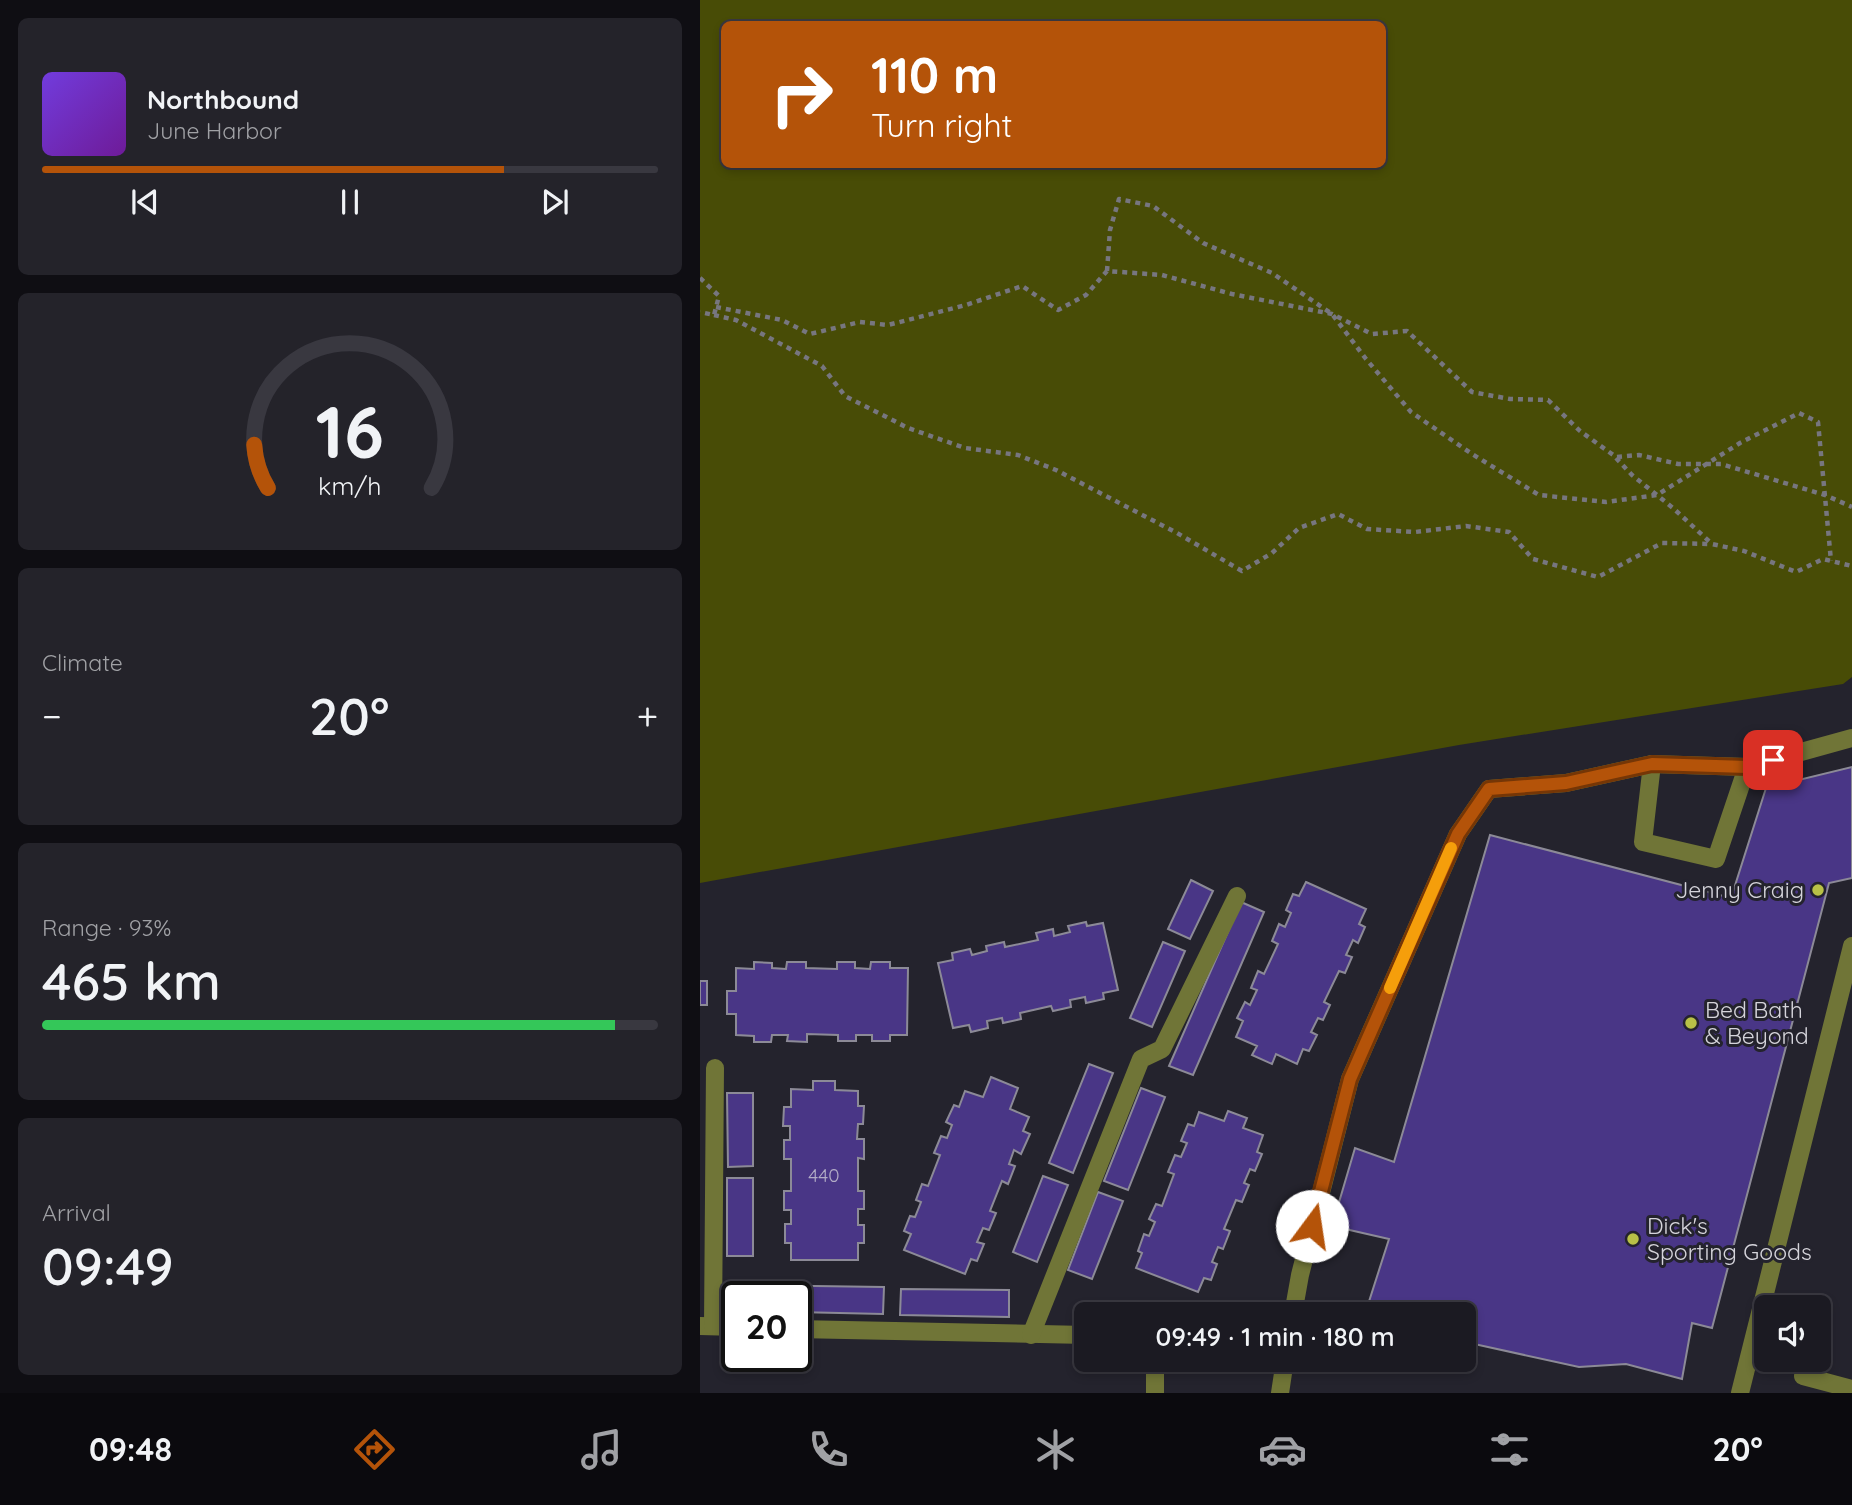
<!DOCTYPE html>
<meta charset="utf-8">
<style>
:root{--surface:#1b1a22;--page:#24232a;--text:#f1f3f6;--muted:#a0a1a5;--line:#393840;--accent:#b45309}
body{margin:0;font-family:Quicksand,sans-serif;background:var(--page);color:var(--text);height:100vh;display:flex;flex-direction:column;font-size:26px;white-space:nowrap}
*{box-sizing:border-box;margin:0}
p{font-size:23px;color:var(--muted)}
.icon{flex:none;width:38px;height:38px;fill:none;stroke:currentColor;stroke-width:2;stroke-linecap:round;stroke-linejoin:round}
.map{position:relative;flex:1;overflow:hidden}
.drawer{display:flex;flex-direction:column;gap:18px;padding:18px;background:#0f0e13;width:700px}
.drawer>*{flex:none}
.hud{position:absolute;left:21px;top:21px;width:665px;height:147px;border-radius:10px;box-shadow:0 4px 10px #0003,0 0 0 2px var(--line);background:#b45309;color:#fff;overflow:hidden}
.controls{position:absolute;left:1054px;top:1295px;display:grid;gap:14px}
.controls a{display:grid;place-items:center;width:77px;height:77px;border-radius:10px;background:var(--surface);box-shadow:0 4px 10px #0003,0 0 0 2px var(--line);font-size:35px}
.speed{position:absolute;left:21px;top:1281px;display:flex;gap:14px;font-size:35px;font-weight:700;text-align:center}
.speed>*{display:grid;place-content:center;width:91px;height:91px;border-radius:50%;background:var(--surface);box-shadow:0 4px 10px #0003,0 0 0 2px var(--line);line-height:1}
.speed .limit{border:4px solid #111;border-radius:10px;background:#fff;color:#111}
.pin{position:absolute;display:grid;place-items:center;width:60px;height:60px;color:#fff;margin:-30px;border-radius:14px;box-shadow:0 4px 10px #0006}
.me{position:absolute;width:77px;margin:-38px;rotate:14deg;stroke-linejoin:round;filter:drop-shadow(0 0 5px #0008)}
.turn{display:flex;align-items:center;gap:24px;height:147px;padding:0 35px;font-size:32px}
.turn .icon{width:91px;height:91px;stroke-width:2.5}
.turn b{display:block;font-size:49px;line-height:60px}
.big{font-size:52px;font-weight:600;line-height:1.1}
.drawer .card{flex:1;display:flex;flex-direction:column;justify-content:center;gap:10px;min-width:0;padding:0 24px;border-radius:10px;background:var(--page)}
.drawer .dial{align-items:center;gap:0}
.dial svg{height:182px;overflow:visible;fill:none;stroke:var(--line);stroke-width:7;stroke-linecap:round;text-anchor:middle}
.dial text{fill:var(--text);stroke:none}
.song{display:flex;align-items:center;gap:21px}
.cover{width:84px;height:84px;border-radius:10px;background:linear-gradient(135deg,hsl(260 70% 55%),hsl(280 70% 35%))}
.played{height:7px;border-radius:4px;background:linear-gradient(90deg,var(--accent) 75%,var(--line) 75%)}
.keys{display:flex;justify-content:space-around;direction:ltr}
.heat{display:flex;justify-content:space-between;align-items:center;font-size:38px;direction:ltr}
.charge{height:10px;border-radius:5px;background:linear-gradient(90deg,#34c759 93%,var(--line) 0)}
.trip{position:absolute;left:374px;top:1302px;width:402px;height:70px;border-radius:10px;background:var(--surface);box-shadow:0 4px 10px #0003,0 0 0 2px var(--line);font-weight:600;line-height:70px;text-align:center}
.menu{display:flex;height:112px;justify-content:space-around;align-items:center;background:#0b0a0e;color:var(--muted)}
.menu .icon{width:49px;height:49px}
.menu .selected{color:var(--accent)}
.menu b{font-size:32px;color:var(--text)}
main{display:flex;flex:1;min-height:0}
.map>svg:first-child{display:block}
</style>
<main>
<section class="drawer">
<div class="card">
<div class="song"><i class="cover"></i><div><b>Northbound</b><p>June Harbor</p></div></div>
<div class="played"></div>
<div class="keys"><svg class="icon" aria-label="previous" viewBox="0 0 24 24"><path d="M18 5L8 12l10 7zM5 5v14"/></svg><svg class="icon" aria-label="pause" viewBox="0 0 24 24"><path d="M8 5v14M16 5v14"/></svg><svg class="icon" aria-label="next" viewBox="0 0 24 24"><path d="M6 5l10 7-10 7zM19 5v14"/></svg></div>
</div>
<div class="card dial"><svg viewBox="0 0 100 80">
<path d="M14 69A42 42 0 1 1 86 69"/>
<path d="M14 69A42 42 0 0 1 8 50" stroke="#b45309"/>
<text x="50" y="56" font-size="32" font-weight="700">16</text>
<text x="50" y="72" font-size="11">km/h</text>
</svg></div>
<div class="card"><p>Climate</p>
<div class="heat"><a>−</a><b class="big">20°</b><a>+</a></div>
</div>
<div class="card"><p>Range · 93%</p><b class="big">465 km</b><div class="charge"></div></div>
<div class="card"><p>Arrival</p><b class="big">09:49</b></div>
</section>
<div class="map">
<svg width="1152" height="1393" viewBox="0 0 1152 1393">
<rect width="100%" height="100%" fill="#24232d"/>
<path fill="#484c06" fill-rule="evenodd" d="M0 0H1152V677L1143 684 759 745 0 883ZM24 24H682V164H24Z"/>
<g fill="#493686" stroke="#8c8a97" stroke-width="2">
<polygon points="1152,767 1152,878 1129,883 1012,1328 992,1323 982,1379 926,1364 879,1367 765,1342 765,1314 665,1314 689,1239 632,1226 655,1148 694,1162 790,835 1031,898 1066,788"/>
<polygon points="491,880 513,891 490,939 468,929"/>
<polygon points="606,882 666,909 659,924 665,927 658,943 653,940 646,955 652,957 645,973 639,971 624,1002 630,1005 623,1020 618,1018 611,1032 617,1035 609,1051 603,1049 597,1064 576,1054 572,1064 552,1055 557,1046 536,1037 543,1021 537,1018 545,1002 550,1005 557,990 551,988 558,971 564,974 578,944 572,941 579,924 585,927 591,913 586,910 593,894 599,896"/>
<polygon points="541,902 564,912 493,1075 469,1066"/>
<polygon points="386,922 387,926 403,923 418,990 403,993 404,999 386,1003 385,997 370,1000 371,1007 353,1011 351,1006 320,1013 321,1019 303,1023 302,1018 287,1021 288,1028 271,1032 269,1025 253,1028 238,963 253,960 252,953 270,949 272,955 287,951 286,946 304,942 305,947 338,940 336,933 353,929 354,936 370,932 368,926"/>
<polygon points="463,942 485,951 452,1027 430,1018"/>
<polygon points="54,962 72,963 72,968 86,969 87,962 106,962 106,968 137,969 137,962 155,962 155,968 170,969 171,962 190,962 190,968 208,968 207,1035 190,1035 190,1041 172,1041 172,1035 156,1035 156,1041 138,1041 138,1035 107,1034 107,1042 87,1041 88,1035 72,1035 71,1042 54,1042 54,1036 36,1035 36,1014 27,1014 27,991 36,991 36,968 54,969"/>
<rect x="0" y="981" width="7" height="24"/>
<polygon points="389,1064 413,1073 373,1173 349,1163"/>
<polygon points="291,1077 318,1088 310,1109 329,1117 323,1131 330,1134 321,1154 314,1150 309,1164 315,1166 308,1184 302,1181 290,1211 296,1213 289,1230 283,1228 277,1242 284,1244 277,1261 271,1259 265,1274 204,1250 211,1234 204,1231 210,1216 215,1217 221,1202 216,1200 222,1184 228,1186 240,1155 234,1153 241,1136 247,1138 252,1125 246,1122 254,1105 259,1107 265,1091 283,1097"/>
<polygon points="113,1081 135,1081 135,1090 158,1091 158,1106 164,1106 163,1124 158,1124 157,1139 164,1139 164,1159 158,1158 158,1191 164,1191 164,1209 158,1209 158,1225 164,1225 164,1243 158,1243 158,1260 91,1260 91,1243 85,1243 85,1224 91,1224 91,1210 84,1210 84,1191 91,1191 91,1159 84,1159 84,1140 90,1140 90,1126 83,1126 84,1107 91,1107 91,1089 113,1090"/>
<polygon points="441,1088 465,1097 428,1190 404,1181"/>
<polygon points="27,1093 53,1093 53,1166 28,1167"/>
<polygon points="528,1111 547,1118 543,1128 563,1135 557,1152 562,1154 555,1171 550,1169 544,1183 549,1185 542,1202 536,1200 524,1229 530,1231 523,1249 518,1247 512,1262 517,1264 511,1280 504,1278 498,1292 436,1268 442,1253 438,1251 444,1234 449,1236 455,1222 449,1219 456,1204 462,1206 474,1174 468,1172 475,1155 481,1157 487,1143 481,1141 488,1124 494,1126 499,1112 524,1121"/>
<polygon points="343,1176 368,1185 337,1262 313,1252"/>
<rect x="27" y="1178" width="26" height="78"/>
<polygon points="398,1192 423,1201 392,1279 368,1270"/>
<polygon points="42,1285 184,1287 183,1314 96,1312 96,1297 42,1297"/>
<polygon points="201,1289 309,1290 309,1317 200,1315"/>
</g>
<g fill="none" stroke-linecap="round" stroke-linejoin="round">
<g stroke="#77767f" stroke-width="4.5" stroke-dasharray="5 5" stroke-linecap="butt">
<polyline points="407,271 410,230 419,199 453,206 503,243 572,273 632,314 666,359 711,412 772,454 839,495 906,502 957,495 1040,443 1099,413 1118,422 1131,561"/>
<polyline points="0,278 19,296 14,315 0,312"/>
<polyline points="16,307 82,320 110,334 160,322 188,325 266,305 322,286 358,310 386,295 407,271 462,275 532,294 632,314 672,334 707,331 772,392 810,399 848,400 880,431 916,457 939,455 978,464 1021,464 1125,495 1152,507"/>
<polyline points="14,315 36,320 122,366 145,396 208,428 265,448 318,455 356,470 477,533 542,571 572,553 599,528 638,514 667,529 715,532 766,526 809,532 833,559 898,577 962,543 1012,544"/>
<polyline points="916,458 932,475 973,508 1012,544 1044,551 1096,572 1123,559 1152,566"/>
</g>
<g stroke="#707537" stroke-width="18">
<polyline points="952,764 943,842 1016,859 1047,767"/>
<polyline points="593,1314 600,1275 650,1079 758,834 789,789 866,783 952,764 1047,767 1152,738"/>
<polyline points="0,1326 37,1327"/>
<polyline points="13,1326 15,1068"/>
<polyline points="96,1329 387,1335"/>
<polyline points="331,1335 441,1059 462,1049 537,896"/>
<polyline points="1108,1360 1103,1376 1152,1389"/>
<polyline points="455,1393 455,1360"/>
<polyline points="580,1393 585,1360"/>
<polyline points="1040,1393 1152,946"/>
</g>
</g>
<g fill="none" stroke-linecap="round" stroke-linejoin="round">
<g stroke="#753606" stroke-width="18">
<polyline id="route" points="612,1226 650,1079 758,834 789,789 866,783 952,764 1047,767 1073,760"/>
</g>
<use href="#route" stroke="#b45309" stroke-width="12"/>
<polyline stroke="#f59e0b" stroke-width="12" points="690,988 751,848"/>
</g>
<g fill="#b8c147" stroke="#24232d" stroke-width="2.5">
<circle cx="1118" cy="890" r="7"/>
<circle cx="991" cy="1023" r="7"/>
<circle cx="933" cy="1239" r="7"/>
</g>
<g text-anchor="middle" stroke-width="6" stroke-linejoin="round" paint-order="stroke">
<g font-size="19" fill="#b2acc6">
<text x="124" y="1182">440</text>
</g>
<g font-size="23" fill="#d5d4db" stroke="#24232d" text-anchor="start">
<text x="1104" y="898" text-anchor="end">Jenny Craig</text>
<text x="1005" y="1018">Bed Bath<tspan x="1005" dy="26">&amp; Beyond</tspan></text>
<text x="947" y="1234">Dick's<tspan x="947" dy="26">Sporting Goods</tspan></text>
</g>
</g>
</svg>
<div class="controls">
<a><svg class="icon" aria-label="sound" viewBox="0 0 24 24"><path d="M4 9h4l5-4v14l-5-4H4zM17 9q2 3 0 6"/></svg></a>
</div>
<div class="speed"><div class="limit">20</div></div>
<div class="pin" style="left:1073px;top:760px;background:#d93025"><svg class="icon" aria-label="arrive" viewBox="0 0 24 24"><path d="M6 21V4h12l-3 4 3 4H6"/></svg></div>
<svg class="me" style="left:612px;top:1226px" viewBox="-20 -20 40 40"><circle r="19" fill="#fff"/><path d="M0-13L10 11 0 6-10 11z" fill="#b45309"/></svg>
<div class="trip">09:49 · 1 min · 180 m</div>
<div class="hud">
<div class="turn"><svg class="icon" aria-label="right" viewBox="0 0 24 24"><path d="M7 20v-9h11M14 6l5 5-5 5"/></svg><div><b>110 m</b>Turn right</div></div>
</div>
</div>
</main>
<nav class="menu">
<b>09:48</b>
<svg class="icon selected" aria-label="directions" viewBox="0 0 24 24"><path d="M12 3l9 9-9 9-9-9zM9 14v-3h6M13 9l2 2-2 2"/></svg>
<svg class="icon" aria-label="music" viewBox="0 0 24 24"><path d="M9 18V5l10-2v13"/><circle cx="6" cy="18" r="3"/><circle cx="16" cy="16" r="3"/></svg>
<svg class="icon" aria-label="phone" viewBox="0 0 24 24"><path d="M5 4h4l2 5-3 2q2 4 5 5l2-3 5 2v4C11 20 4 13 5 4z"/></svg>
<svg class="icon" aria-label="climate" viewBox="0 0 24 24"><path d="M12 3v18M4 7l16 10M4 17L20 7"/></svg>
<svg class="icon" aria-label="car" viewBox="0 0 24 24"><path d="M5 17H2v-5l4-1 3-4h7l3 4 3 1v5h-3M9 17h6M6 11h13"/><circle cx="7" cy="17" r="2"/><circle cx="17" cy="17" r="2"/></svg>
<svg class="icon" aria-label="filters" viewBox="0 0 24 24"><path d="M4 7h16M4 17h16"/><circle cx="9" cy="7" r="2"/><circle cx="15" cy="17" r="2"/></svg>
<b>20°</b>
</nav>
